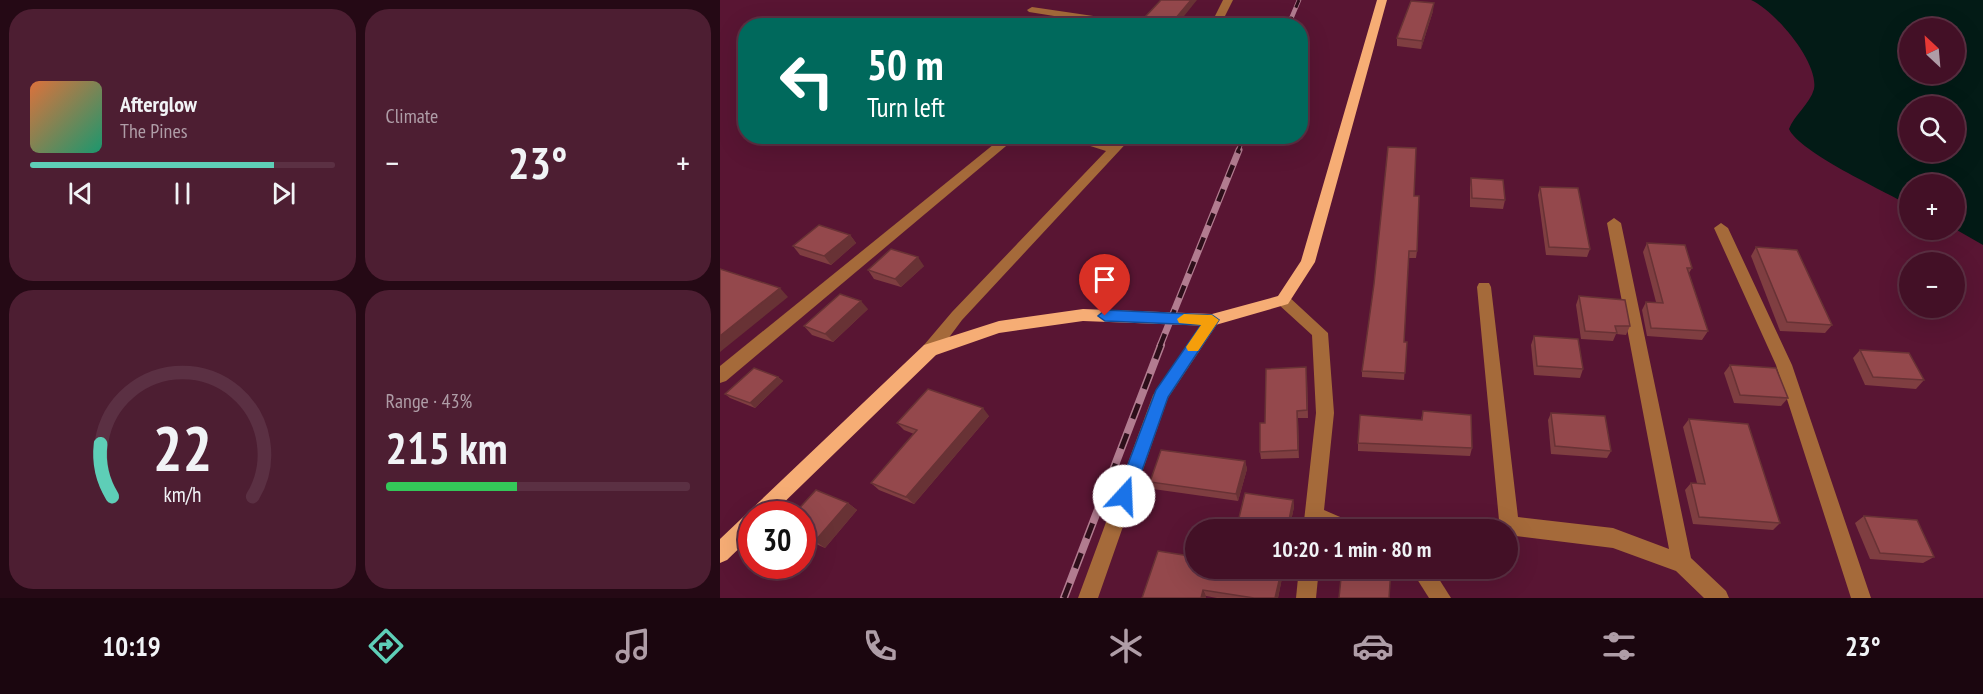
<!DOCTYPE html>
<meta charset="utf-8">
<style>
:root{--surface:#431026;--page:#4d1e32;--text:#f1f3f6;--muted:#af9da7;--line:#5b3043;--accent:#5eceb7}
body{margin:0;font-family:"PT Sans Narrow",sans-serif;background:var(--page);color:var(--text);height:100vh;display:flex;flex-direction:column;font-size:22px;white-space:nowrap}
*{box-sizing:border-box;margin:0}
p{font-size:20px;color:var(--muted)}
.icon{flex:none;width:33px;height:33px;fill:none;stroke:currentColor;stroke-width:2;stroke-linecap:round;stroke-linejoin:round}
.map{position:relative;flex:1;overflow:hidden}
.sheet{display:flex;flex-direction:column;gap:9px;padding:9px;background:#250915;width:720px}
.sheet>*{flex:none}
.banner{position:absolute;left:18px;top:18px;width:570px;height:126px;border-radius:24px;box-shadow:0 6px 24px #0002,0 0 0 2px var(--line);background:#00695c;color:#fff;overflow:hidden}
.needle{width:39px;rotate:334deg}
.tools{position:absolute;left:1179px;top:18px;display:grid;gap:12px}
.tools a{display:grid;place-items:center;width:66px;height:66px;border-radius:50%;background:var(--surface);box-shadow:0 6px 24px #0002,0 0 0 2px var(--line);font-size:30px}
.speed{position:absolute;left:18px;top:501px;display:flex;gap:12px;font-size:30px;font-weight:700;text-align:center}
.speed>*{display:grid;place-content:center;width:78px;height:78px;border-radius:50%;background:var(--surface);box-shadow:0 6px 24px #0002,0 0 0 2px var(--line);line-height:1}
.speed .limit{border:9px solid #d22;background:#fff;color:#111}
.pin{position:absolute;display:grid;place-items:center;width:51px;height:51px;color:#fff;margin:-62px -26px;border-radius:50% 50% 50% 0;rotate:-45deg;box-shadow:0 0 6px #0007}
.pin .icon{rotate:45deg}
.me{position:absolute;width:66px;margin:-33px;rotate:20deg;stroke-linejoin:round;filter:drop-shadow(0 0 4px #0008)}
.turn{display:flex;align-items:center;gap:21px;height:126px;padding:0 30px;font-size:27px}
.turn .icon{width:78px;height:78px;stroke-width:2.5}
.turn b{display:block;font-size:42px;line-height:51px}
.big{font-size:45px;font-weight:600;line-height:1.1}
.sheet .tile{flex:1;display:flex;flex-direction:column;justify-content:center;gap:9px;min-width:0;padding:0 21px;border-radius:24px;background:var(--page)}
.sheet .dial{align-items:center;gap:0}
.dial svg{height:156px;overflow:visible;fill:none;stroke:var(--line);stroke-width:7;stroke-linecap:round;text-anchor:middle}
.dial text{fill:var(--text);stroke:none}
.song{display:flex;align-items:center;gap:18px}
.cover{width:72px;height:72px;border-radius:9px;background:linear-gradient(135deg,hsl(20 70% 55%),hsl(160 70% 35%))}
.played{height:6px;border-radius:3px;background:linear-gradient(90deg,var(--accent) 80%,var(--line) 80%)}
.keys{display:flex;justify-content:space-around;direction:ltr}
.heat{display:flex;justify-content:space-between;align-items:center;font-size:33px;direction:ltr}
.charge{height:9px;border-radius:4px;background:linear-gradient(90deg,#34c759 43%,var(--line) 0)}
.sheet .tiles{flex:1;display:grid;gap:9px;grid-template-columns:repeat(2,1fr)}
.trip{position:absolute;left:465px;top:519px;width:333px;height:60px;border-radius:30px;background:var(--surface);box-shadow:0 6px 24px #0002,0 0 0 2px var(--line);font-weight:600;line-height:60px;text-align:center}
.menu{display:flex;height:96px;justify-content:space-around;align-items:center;background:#1b060f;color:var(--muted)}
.menu .icon{width:42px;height:42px}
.menu .active{color:var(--accent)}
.menu b{font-size:27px;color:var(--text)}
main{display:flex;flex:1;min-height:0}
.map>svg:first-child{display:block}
</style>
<main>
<section class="sheet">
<div class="tiles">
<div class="tile">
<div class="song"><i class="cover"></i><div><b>Afterglow</b><p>The Pines</p></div></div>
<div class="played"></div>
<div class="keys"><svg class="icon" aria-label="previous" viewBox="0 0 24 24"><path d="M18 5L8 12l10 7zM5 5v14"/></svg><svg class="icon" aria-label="pause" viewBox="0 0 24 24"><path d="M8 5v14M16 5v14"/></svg><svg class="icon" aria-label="next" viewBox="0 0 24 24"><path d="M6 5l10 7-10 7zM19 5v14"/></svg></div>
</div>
<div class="tile"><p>Climate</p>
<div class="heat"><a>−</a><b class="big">23°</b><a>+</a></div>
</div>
<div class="tile dial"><svg viewBox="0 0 100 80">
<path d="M14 69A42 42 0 1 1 86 69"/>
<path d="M14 69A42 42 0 0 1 8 42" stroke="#5eceb7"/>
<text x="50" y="56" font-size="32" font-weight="700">22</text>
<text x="50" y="72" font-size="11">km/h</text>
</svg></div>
<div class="tile"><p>Range · 43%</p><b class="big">215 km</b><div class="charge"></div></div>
</div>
</section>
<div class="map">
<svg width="1263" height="598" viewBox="0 0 1263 598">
<rect width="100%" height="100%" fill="#591533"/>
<path fill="#031b16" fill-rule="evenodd" d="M1031 0H1263V245L1235 229 1234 184H1190L1189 205C1164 191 1079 152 1069 129 1074 115 1090 104 1094 89 1099 62 1054 10 1031 0ZM1190 28H1234V74H1190ZM1190 106H1234V152H1190Z"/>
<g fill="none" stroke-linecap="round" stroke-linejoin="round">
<g fill="#a56a3a" fill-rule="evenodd">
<polygon points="503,0 513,0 500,26 490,26"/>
<polygon points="312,7 421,23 426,26 397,26 309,12 307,10"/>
<polygon points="284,136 298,136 6,381 0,383 0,366"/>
<polygon points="339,136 360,136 392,145 400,136 413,136 242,320 216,355 210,356 204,355 202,350 204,345 232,312 386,151"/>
<polygon points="894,218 901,223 971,558 1006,591 1009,598 984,598 956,571 893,548 788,535 788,530 767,530 769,523 779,520 757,287 759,283 769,283 771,287 798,517 893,528 949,549 887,223"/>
<polygon points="1001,223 1008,228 1072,365 1151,598 1131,598 1056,365 994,228"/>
<polygon points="563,294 568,296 608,333 614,413 604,510 634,523 636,530 583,530 596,413 592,335 558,304 555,300 558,296"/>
<polygon points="492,314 497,316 500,320 448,398 378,598 358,598 433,395 487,316"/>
<polygon points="579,568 599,568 596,598 576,598"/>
<polygon points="690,568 712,568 731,598 709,598"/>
</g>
<polygon fill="#f6ad75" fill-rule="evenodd" points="657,0 667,0 595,262 568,304 492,326 363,321 279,333 216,355 52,514 32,514 32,536 7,560 0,563 0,539 204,345 279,321 363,309 492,314 558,296 581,261"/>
<g stroke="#b27c90" stroke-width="4.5">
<g id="rail-far2">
<polyline points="568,26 579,0"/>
<polyline points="518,151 524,136"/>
</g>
</g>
<g stroke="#b27c90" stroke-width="7">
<polyline id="rail-far1" points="440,346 519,150"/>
</g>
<g stroke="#b27c90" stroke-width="8">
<polyline id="rail" points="344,598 441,345"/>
</g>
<use href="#rail-far2" stroke="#2d0f1a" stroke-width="3" stroke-dasharray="10" stroke-linecap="butt"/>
<use href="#rail-far1" stroke="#2d0f1a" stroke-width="4.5" stroke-dasharray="13" stroke-linecap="butt"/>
<use href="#rail" stroke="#2d0f1a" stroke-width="5" stroke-dasharray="16" stroke-linecap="butt"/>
</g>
<g fill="#7f3e41">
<polygon points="713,11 701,49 677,46 677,38"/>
<polygon points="751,178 785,200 783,209 750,207 750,187"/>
<polygon points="820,187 870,249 867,257 826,255 818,195"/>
<polygon points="694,196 697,251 696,258 688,258 684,342 687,342 684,380 642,377 642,371"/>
<polygon points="130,235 136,243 111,265 80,255 73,246"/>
<polygon points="927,243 972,268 969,273 988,331 982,340 927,336 922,310 926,302 936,302 923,252"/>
<polygon points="1036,247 1112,325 1105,333 1060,331 1031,256"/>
<polygon points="204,266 181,287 154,279 148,270"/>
<polygon points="859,296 910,326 906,335 896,334 893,341 861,339 856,305"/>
<polygon points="148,309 113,342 92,335 84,326"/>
<polygon points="814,336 863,369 860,378 814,375 811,345"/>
<polygon points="1140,350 1204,380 1196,389 1145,385 1133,358"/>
<polygon points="1010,365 1068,398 1061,406 1014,403 1004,373"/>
<polygon points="587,375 588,418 578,418 579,458 541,459 540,452 545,423"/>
<polygon points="58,377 63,381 35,408 10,398 5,394"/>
<polygon points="703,411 752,448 750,456 638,451 638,443 701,420"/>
<polygon points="831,413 891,451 887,458 831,454 828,420"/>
<polygon points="269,416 194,504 159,490 151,483 194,434 184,430 177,423"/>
<polygon points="969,419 1060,523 1053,530 973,524 965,490 971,483 977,483 963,427"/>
<polygon points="525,461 527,469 518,501 433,489 430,482"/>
<polygon points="573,500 574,507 569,530 520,529 518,522"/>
<polygon points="128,503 137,510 105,548 82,538 82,514"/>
<polygon points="1144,516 1214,557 1203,563 1150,559 1135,523"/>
<polygon points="476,568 564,568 558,598 497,598 486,596 486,598"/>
</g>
<g fill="#683235">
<polygon points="471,0 477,0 456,26 447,26"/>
<polygon points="714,3 713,11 701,49 702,41"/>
<polygon points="130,235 136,243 111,265 104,256"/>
<polygon points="198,257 204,266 181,287 175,279"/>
<polygon points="60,288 68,297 0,352 0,336"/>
<polygon points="141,301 148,309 113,342 105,334"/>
<polygon points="58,377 63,381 35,408 30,403"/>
<polygon points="263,408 269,416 194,504 186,497"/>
<polygon points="577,411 578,418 579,458 578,450"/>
<polygon points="525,461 527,469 518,501 516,494"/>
<polygon points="573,500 574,507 569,530 567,530"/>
<polygon points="128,503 137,510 105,548 95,541"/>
<polygon points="562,568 564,568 558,598 555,598"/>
<polygon points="483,590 486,596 486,598 481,598"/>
</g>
<g fill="#94484c" stroke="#683235" stroke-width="1.5">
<polygon points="441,0 471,0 455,19 447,26 418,26 421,22 426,21 425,17"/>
<polygon points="691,1 714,3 702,41 677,38"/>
<polygon points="668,147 696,148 694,196 699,196 697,251 689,251 684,342 687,342 685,373 642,371 654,284"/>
<polygon points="751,178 783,180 785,200 752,198"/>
<polygon points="820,187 858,188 870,249 829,247"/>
<polygon points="99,225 130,235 104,256 73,246"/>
<polygon points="927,243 965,245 972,268 967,268 988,331 931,328 926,302 943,303"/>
<polygon points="1036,247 1077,250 1112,325 1067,322"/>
<polygon points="171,249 198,257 175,279 148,270"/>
<polygon points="0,269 60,288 0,336"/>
<polygon points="120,294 141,301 105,334 84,326"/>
<polygon points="859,296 905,300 910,326 895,326 897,333 865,331"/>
<polygon points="814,336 858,339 863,369 817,366"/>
<polygon points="1140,350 1189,353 1204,380 1153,377"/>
<polygon points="1010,365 1056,368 1068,398 1020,395"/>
<polygon points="586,367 587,410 577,411 578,450 540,452 540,423 545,423 546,369"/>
<polygon points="34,368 58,377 30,403 5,394"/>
<polygon points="208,389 263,408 186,497 151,483 197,430 177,423"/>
<polygon points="703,411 751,415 752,448 638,443 640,415 702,420"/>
<polygon points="831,413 885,416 891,451 835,446"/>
<polygon points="969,419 1028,424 1060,523 979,517 971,483 985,484"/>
<polygon points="441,450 525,461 516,494 430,482"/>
<polygon points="96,490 128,503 95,541 82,536 82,514 74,514"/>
<polygon points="525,493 573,500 567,530 523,530 525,523 518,522"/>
<polygon points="1144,516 1197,520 1214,557 1160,553"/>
<polygon points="438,551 476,557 476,568 562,568 555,598 534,598 483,590 481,598 422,598"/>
<polygon points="622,568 671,568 669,598 619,598"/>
</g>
<polygon fill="#1a73e8" stroke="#114b97" stroke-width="1.5" points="385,310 492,315 499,320 448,397 413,496 410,502 404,504 398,502 396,496 436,390 481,325 385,321 378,316"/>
<polygon fill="#f59e0b" points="464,314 492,315 499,320 478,351 468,351 466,347 481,325 459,323 457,319"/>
</svg>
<div class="tools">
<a><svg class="needle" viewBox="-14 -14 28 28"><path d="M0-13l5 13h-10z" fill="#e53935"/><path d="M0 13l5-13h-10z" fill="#af9da7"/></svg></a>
<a><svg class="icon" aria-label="search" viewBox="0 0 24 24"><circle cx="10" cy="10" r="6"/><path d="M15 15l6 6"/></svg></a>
<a>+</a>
<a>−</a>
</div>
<div class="speed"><div class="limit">30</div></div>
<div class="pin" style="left:385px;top:316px;background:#d93025"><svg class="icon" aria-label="arrive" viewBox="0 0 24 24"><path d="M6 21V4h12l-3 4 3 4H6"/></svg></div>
<svg class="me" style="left:404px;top:496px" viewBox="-20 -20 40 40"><circle r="19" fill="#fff"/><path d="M0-13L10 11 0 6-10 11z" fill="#1a73e8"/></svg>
<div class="trip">10:20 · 1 min · 80 m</div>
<div class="banner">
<div class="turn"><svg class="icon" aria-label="left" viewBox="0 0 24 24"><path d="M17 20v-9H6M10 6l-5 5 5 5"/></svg><div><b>50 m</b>Turn left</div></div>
</div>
</div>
</main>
<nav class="menu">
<b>10:19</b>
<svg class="icon active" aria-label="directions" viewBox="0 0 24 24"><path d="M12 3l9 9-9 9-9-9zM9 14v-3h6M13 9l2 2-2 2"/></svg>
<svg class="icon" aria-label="music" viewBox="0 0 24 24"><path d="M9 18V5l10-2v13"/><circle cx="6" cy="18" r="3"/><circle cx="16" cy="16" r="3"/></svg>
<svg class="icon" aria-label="phone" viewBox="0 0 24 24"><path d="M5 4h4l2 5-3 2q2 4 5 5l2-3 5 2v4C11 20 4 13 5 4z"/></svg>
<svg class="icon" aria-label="climate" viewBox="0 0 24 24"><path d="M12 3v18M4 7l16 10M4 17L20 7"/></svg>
<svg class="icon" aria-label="car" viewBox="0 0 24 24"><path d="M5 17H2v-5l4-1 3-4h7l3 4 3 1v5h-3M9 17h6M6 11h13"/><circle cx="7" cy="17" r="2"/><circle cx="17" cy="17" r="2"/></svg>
<svg class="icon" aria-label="filters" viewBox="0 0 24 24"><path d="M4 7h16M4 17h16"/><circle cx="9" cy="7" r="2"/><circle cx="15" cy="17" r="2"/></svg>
<b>23°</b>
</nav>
